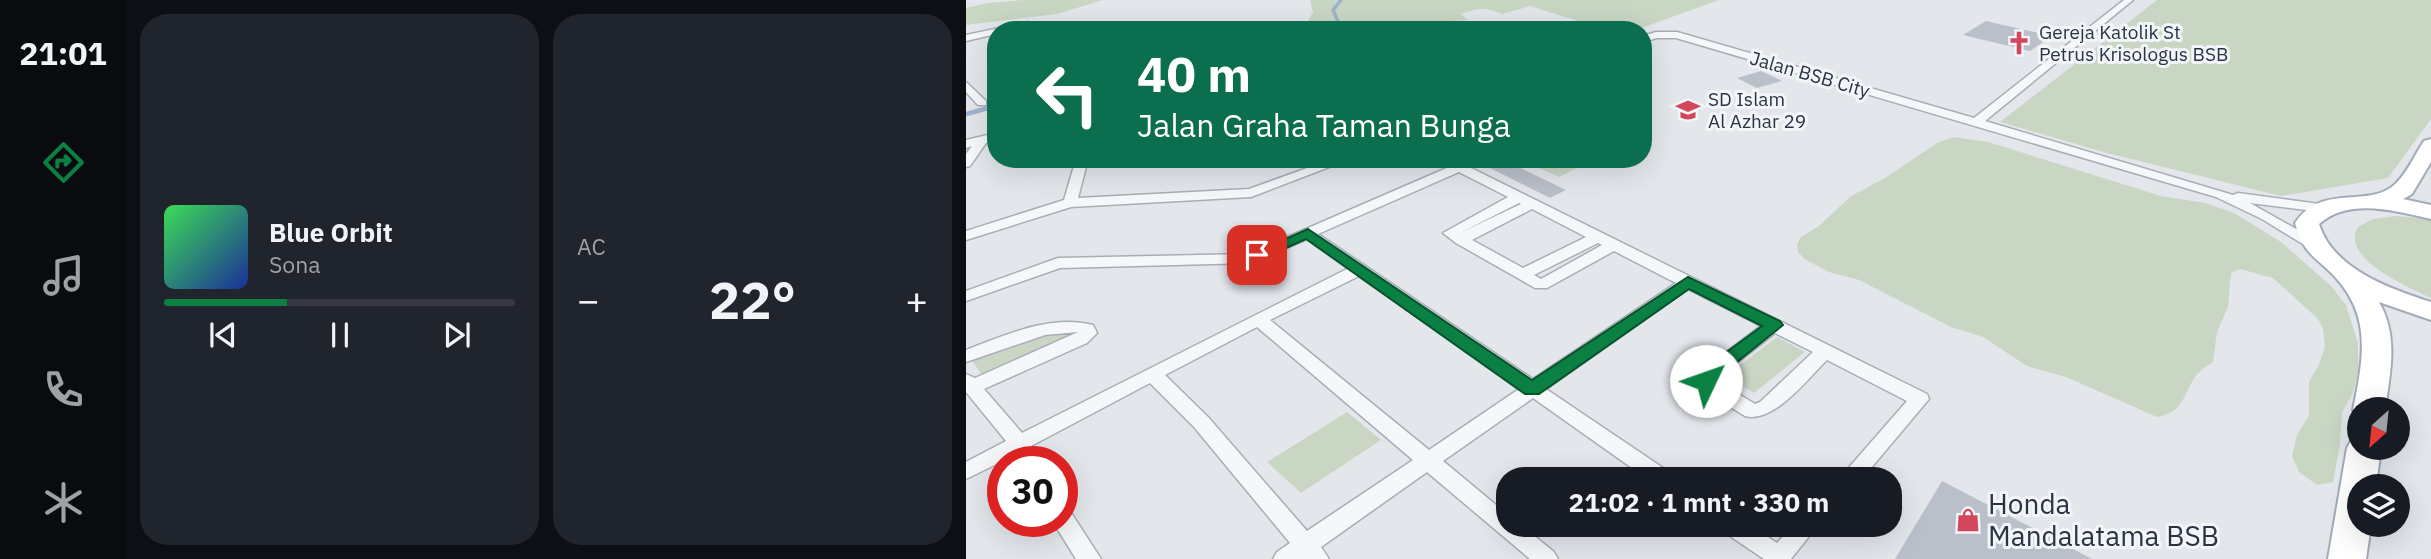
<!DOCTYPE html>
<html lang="id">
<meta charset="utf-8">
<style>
:root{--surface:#171b24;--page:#20242c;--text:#f1f3f6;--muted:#9ea1a6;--line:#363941;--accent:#0b8043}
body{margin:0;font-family:"IBM Plex Sans",sans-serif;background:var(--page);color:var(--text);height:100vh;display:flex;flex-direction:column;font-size:26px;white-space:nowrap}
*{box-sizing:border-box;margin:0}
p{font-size:23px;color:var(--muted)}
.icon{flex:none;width:38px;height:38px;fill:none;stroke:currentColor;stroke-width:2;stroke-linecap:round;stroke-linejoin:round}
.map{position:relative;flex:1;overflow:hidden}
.sheet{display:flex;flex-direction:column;gap:14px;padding:14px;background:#0d0f14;width:840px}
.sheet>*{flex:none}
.banner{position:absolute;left:21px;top:21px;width:665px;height:147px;border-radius:28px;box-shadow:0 7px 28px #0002;background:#0b6e4f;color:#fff;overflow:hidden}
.needle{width:46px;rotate:207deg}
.fabs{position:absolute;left:1381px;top:397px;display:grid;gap:14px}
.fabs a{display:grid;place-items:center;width:63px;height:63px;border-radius:50%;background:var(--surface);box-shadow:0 7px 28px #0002;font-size:35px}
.speed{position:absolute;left:21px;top:446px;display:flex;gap:14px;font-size:35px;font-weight:700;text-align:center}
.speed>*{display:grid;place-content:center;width:91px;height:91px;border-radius:50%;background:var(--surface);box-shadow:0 7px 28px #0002;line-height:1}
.speed .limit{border:10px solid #d22;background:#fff;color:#111}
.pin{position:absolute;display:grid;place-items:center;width:60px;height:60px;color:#fff;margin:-30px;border-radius:14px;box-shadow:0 4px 10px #0006}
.me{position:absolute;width:77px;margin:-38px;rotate:48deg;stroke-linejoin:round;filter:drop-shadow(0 0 5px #0008)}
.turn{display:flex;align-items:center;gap:24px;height:147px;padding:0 35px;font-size:32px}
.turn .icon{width:91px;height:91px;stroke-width:2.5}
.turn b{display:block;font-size:49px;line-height:60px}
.big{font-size:52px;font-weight:700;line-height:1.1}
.sheet .card{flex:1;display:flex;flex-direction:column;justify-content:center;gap:10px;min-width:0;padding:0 24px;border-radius:28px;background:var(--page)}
.song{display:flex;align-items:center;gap:21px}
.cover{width:84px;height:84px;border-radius:10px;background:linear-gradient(135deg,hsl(130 70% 55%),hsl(230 70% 35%))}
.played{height:7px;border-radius:4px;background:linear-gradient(90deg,var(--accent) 35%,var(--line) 35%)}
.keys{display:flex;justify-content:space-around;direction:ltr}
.heat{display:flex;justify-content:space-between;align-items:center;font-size:38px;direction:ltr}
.sheet .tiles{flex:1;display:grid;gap:14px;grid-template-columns:repeat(2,1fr)}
.trip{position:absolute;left:530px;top:467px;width:406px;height:70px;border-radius:28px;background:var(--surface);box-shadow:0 7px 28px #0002;font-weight:700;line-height:70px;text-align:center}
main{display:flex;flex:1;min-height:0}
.dock{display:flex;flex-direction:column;width:126px;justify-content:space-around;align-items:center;background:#090b0e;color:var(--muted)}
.dock .icon{width:49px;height:49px}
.dock .selected{color:var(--accent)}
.dock b{font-size:32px;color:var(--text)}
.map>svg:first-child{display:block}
</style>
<main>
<nav class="dock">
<b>21:01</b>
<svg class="icon selected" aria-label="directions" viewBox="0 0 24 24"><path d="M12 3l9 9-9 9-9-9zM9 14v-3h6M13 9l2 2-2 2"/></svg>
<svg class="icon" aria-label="music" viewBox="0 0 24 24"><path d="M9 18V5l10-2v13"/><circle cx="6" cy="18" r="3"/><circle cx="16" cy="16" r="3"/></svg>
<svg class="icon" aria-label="phone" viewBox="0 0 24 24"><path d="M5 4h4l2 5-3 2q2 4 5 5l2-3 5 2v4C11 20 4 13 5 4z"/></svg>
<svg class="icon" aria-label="climate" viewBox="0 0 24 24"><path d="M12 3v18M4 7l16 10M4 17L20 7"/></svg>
</nav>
<section class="sheet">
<div class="tiles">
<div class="card">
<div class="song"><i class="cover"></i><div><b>Blue Orbit</b><p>Sona</p></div></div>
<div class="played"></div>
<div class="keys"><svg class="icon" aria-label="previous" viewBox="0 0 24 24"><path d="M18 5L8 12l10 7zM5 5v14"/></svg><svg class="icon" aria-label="pause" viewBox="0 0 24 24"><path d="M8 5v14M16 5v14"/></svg><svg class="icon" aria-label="next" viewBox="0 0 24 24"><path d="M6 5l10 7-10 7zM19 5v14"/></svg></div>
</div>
<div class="card"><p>AC</p>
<div class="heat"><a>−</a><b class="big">22°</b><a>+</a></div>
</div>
</div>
</section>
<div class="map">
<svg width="1465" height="559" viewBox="0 0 1465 559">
<rect width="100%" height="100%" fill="#e3e7ec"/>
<g fill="#c9d6c4">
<polygon points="57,0 137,0 91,14 0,25 0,8 21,3"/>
<path d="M344 0H753L670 30H640L564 6 536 14C520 7 512 8 495 14L502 20 467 22 432 30H340V24L347 12Z"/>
<polygon points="1191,0 1465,0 1465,119 1422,178 1315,196 1141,153 1034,122"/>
<path d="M988 137 1022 142 1195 196 1239 203 1268 213 1315 242 1365 286 1380 305 1392 343V373L1387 393 1376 412 1374 445 1367 482 1351 485 1333 472 1326 456 1331 435 1343 415V382L1353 364 1359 347 1357 328 1351 318 1307 278 1274 269 1265 273 1262 307 1251 332 1247 362C1241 366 1233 371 1229 377 1217 395 1218 412 1191 417L1100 377 1061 366 1017 337 985 327 893 280 863 272 840 260 832 252 831 245 835 237 853 226 885 196 919 178 971 143Z"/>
<polygon points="582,159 629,159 593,177 568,166"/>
<path d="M1430 216 1465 219V298C1444 288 1373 258 1392 227L1407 219Z"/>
<polygon points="107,331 107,337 16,375 5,359 66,336"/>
<polygon points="811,337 839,352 788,393 759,376"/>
<polygon points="381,412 415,440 335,493 301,462"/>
</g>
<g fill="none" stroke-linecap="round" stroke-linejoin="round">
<polyline stroke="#9eb4cc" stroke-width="3.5" points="372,30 374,26 367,10 375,0"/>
<polyline stroke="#9eb4cc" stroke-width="4.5" points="0,114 30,106"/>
</g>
<g fill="#bac0ca">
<polygon points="1020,21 1086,36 1064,51 997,35"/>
<polygon points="795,71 816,81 791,88 771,78"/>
<polygon points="506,159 536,159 600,190 584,198"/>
<polygon points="976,481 1126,559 929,559"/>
</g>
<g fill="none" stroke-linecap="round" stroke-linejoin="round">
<g stroke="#a8aeb7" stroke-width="3">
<g id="minor">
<polygon points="1158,0 1167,0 1019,121 1267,195 1272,193 1361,205 1363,208 1356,212 1284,203 1355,243 1357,246 1355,249 1345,249 1296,219 1250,197 710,38 691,38 677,42 677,36 690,32 711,32 1008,118"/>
<polygon points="62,22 67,25 65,27 30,30 30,34 0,41 0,35"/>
<polygon points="0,82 20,101 20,105 12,105 0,92"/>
<polygon points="30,133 30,141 20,143 4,166 0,167 0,154 6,146 0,148 0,140"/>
<polygon points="110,159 122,159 112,198 283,189 366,159 384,159 285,197 105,207 0,240 0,231 98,200"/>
<path d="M471 159H487L961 394 963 399 895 480H872L941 401 861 360C842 378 808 424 779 416L735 389 731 381 735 371 795 326 722 289 580 389 706 474 709 480H683L567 398 477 461 542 515V525H555L588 552 592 559H564L461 472 355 547 363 559H307L311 552 324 543 228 427 184 383 65 446 73 462H53L49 455 0 479V462L40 441 0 392V374L9 378 112 332 79 335 0 362V350C40 335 84 314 127 325L131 333 121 343 18 389 56 433 383 268 341 239 284 263 94 268 0 301V291L92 258 282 254 483 167ZM493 172 542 197 477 233 490 243 569 288H581L648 251 710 283 567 379 352 234ZM553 203 555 204 494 233ZM566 209 620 237 557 268 506 240ZM632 243 636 245 575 279 568 275ZM393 276 553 389 463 450 304 320ZM291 327 447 460 341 531 242 417 199 375ZM809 333 847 352 794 402 789 404 749 380Z"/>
<polygon points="96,508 104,511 135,559 110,559 87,522 96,522"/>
<polygon points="755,525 784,525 811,543 827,525 852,525 825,559 798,559 758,532"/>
</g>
</g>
<g stroke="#a2abb8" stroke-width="4">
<g id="primary">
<path d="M1465 139V162L1446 194 1437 199 1465 205V219C1430 211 1383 197 1353 224 1367 269 1424 289 1465 302V320L1413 302C1433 336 1424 373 1419 410H1393V419L1387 410C1397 360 1406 318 1370 278 1350 256 1338 256 1329 223 1356 183 1399 208 1427 186 1440 176 1449 154 1458 141Z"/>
<polygon points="1393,437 1393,448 1415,448 1410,486 1393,486 1393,525 1405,525 1400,559 1362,559 1381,448 1386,439"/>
</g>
</g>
<use href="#minor" fill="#f6f7fa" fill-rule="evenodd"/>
<use href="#primary" fill="#fff" fill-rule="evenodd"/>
</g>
<polygon fill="#0b8043" stroke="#07532c" stroke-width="2" points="342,229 566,380 722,277 814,321 817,325 750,379 746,386 733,386 730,381 735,371 796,326 723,289 573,394 559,394 340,239 296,259 286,259 283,255"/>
<defs>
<g id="church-bare" transform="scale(1.89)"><path d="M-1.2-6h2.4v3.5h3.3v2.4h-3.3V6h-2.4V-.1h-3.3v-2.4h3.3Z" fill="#d2475c" stroke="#f3f6f9" stroke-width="2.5" paint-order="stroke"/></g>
<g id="school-bare" transform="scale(1.89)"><path d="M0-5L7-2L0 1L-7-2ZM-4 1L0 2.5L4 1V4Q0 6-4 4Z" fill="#d2475c" stroke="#f3f6f9" stroke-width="2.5" paint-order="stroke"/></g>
<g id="shop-bare" transform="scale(1.89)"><path d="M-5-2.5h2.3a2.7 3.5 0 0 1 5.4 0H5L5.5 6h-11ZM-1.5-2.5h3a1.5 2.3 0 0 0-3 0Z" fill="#d2475c" stroke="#f3f6f9" stroke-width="2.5" paint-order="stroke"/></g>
</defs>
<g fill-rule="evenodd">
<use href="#church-bare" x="1053" y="43"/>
<use href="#school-bare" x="722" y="110"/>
<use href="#shop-bare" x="1002" y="520"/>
</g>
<g text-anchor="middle" stroke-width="6" stroke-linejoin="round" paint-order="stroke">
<g font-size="19" fill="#2a3445" stroke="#f3f6f9" text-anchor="start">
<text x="1073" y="39">Gereja Katolik St<tspan x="1073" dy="22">Petrus Krisologus BSB</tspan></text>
<text x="742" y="106">SD Islam<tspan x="742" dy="22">Al Azhar 29</tspan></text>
</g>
<g font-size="19" fill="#2a3445" stroke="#f3f6f9">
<text transform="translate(844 74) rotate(16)" y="7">Jalan BSB City</text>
</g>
<g font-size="28" fill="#2a3445" stroke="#f3f6f9" text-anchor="start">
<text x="1022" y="514">Honda<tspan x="1022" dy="32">Mandalatama BSB</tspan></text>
</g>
</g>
</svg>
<div class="fabs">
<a><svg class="needle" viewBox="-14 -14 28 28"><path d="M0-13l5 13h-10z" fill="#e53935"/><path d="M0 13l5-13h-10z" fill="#9ea1a6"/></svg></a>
<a><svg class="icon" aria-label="layers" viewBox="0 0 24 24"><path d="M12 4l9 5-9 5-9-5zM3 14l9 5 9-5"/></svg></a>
</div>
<div class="speed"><div class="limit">30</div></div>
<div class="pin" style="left:291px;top:255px;background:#d93025"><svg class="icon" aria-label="arrive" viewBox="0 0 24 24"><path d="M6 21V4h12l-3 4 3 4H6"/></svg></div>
<svg class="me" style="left:740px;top:381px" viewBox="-20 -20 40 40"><circle r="19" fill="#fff"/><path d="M0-13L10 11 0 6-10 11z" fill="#0b8043"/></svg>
<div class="trip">21:02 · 1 mnt · 330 m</div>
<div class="banner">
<div class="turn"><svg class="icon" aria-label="left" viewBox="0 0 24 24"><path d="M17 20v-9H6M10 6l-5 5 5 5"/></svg><div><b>40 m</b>Jalan Graha Taman Bunga</div></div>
</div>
</div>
</main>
